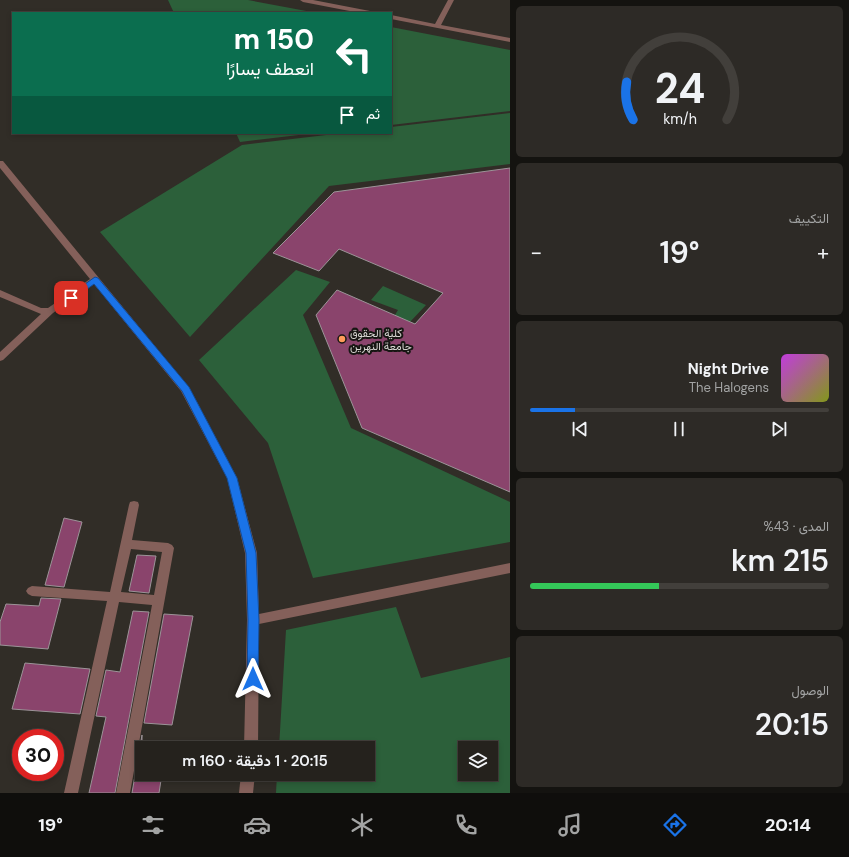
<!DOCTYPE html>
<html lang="ar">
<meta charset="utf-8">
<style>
:root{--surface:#25221d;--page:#2d2a26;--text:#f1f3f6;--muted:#a3a4a4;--line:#423f3b;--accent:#1a73e8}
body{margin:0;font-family:"DM Sans",Vazirmatn,sans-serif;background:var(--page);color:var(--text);direction:rtl;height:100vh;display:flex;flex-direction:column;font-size:15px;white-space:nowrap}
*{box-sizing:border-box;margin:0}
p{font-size:13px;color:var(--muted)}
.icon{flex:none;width:22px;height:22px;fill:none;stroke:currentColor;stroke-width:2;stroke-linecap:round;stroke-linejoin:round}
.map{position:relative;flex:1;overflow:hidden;direction:ltr}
.side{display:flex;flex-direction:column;gap:6px;padding:6px;background:#141310;width:339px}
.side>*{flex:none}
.guide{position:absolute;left:12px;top:12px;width:380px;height:122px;border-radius:0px;box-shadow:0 2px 6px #0003,0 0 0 1px var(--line);direction:rtl;background:#0b6e4f;color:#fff;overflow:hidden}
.buttons{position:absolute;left:458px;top:741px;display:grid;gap:8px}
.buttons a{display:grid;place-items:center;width:40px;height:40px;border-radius:0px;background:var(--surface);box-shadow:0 2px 6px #0003,0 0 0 1px var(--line);font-size:20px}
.speed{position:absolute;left:12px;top:729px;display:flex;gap:8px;font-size:20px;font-weight:700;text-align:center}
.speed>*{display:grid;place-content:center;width:52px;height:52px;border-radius:50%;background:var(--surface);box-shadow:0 2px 6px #0003,0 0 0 1px var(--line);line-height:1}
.speed .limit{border:6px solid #d22;background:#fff;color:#111}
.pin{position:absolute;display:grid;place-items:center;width:34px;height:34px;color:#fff;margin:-17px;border-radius:8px;box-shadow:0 2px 6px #0006}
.me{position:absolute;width:44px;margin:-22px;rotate:0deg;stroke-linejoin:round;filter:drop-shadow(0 0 3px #0008)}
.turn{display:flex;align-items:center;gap:14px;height:84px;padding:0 12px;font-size:18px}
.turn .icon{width:52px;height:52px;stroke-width:2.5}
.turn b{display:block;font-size:28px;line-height:34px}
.then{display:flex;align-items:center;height:38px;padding:0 12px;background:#0003;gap:8px;font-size:15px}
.big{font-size:30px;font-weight:600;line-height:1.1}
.side .widget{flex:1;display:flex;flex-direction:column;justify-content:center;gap:6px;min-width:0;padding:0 14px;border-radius:6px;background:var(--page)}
.side .dial{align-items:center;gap:0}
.dial svg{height:104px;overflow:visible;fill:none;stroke:var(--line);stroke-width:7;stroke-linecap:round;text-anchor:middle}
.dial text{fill:var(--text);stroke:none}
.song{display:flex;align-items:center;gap:12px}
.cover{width:48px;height:48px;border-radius:6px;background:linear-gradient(135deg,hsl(290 70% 55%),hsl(70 70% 35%))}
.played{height:4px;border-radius:2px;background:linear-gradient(90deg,var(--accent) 15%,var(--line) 15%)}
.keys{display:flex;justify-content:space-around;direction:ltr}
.heat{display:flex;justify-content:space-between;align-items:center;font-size:22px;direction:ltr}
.charge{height:6px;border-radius:3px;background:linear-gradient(90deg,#34c759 43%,var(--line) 0)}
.trip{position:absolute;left:135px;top:741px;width:240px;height:40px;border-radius:0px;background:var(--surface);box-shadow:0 2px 6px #0003,0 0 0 1px var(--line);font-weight:600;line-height:40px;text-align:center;direction:rtl}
.menu{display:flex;height:64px;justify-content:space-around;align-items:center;background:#0f0e0c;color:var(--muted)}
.menu .icon{width:28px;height:28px}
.menu .selected{color:var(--accent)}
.menu b{font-size:18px;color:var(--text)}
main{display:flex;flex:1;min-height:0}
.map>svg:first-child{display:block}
</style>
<main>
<section class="side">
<div class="widget dial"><svg viewBox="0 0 100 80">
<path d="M14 69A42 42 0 1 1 86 69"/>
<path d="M14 69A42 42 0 0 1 9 40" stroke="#1a73e8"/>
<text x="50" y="56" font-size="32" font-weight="700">24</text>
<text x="50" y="72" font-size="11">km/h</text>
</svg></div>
<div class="widget"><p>التكييف</p>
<div class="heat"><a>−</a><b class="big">19°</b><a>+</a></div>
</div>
<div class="widget">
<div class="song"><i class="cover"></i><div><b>Night Drive</b><p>The Halogens</p></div></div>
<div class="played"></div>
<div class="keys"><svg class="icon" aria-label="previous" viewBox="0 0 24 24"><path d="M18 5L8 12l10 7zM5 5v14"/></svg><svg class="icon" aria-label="pause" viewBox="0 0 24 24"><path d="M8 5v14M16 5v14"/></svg><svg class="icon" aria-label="next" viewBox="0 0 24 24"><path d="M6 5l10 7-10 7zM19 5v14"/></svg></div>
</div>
<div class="widget"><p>المدى · 43%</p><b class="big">215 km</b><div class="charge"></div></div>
<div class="widget"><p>الوصول</p><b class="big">20:15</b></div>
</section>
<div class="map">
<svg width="510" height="793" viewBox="0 0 510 793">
<rect width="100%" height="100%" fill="#312d27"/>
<g fill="#2c603a" fill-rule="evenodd">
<polygon points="168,0 248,0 317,13 174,13"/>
<polygon points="391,27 510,50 510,111 391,125"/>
<polygon points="510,113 510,164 329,186 190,337 100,232 242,145 343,133 391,133 391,127"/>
<polygon points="236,133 316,133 240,142"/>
<polygon points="296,270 330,282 303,315 351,428 510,502 510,542 313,578 268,443 199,360"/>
<polygon points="383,286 426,305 409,323 390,323 398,310 371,300"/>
<path d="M396 607 421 678 510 657V793H276L277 774H368V748H279L286 630ZM465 748H491V774H465Z"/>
</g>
<g fill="#8a446c" stroke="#9c9498">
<polygon points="510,168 510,492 362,428 316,315 337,290 415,324 443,293 339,249 319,271 273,253 334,192"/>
<polygon points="64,518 82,522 64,587 45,585"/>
<polygon points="137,555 156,556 149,593 129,591"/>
<polygon points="41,598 61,599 48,649 0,645 0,622 6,604 39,606"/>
<polygon points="133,611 149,612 115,793 89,793 106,717 96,716 106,670 120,672"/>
<polygon points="164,614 193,616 172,725 144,723"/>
<polygon points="25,663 90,669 80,714 12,709"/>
<polygon points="142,735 142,774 162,774 159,793 132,793"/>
</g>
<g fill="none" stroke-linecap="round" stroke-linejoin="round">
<g fill="#84605a" fill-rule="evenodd">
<polygon points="300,0 313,0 370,11 373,13 360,13 303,2"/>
<polygon points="448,0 454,0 441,25 510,38 510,42 391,19 391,15 435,24"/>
<polygon points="0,161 3,161 190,389 237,478 257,553 259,614 510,563 510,573 259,624 258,748 244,748 247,620 245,553 227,478 181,391 94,284 53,313 3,360 0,361 0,352 41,314 0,297 0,290 41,308 48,308 90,279 0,168"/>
<path d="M134 501 138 502 139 505 132 540 168 543 172 545 174 548 130 793H116L152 605 119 602 78 793H64L107 601 32 596 28 594 26 591 28 588 32 586 110 592 129 505 130 502ZM131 549 162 552 154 595 121 592Z"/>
<polygon points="241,774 255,774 253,793 239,793"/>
</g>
</g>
<polygon fill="#1a73e8" stroke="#114b97" points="95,277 98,278 189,387 237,478 256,553 259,620 258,679 257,682 253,684 249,682 247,679 248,620 246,553 227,478 182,391 94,284 74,299 68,299 67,298 68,296"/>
<circle fill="#ff9b5a" stroke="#171613" stroke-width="1.5" cx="342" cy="339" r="4"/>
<g text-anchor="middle" stroke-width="4" stroke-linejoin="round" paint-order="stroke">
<g font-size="11" fill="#d9d7d3" stroke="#171613" text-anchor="start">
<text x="350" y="337">كلية الحقوق<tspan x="350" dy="13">جامعة النهرين</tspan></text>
</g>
</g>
</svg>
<div class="buttons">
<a><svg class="icon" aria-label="layers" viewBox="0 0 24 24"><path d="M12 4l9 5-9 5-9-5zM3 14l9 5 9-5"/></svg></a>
</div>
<div class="speed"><div class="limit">30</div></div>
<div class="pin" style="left:71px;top:298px;background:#d93025"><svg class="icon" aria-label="arrive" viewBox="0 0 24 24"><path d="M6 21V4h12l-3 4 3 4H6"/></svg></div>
<svg class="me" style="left:253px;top:679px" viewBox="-20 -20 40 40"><path d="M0-17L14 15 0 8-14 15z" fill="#1a73e8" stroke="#fff" stroke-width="4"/></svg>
<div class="trip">20:15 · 1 دقيقة · 160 m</div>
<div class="guide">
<div class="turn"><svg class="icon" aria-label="left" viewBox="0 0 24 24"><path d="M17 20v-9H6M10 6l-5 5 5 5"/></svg><div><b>150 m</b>انعطف يسارًا</div></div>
<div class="then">ثم<svg class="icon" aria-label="arrive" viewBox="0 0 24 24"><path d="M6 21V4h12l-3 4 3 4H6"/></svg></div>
</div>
</div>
</main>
<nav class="menu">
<b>20:14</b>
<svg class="icon selected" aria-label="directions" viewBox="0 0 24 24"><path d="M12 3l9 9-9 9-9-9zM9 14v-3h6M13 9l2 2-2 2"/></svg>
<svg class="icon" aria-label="music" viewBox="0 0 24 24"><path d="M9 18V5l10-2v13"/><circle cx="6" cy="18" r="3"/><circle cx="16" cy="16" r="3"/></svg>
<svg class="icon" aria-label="phone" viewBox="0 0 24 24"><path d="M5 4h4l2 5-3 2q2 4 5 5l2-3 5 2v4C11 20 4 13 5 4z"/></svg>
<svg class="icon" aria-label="climate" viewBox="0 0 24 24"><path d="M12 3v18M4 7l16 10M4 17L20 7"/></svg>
<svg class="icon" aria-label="car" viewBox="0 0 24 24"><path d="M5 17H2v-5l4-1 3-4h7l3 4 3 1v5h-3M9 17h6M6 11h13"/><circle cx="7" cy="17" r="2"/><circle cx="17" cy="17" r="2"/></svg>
<svg class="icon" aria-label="filters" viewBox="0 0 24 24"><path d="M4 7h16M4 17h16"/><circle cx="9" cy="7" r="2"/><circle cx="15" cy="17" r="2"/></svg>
<b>19°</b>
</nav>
